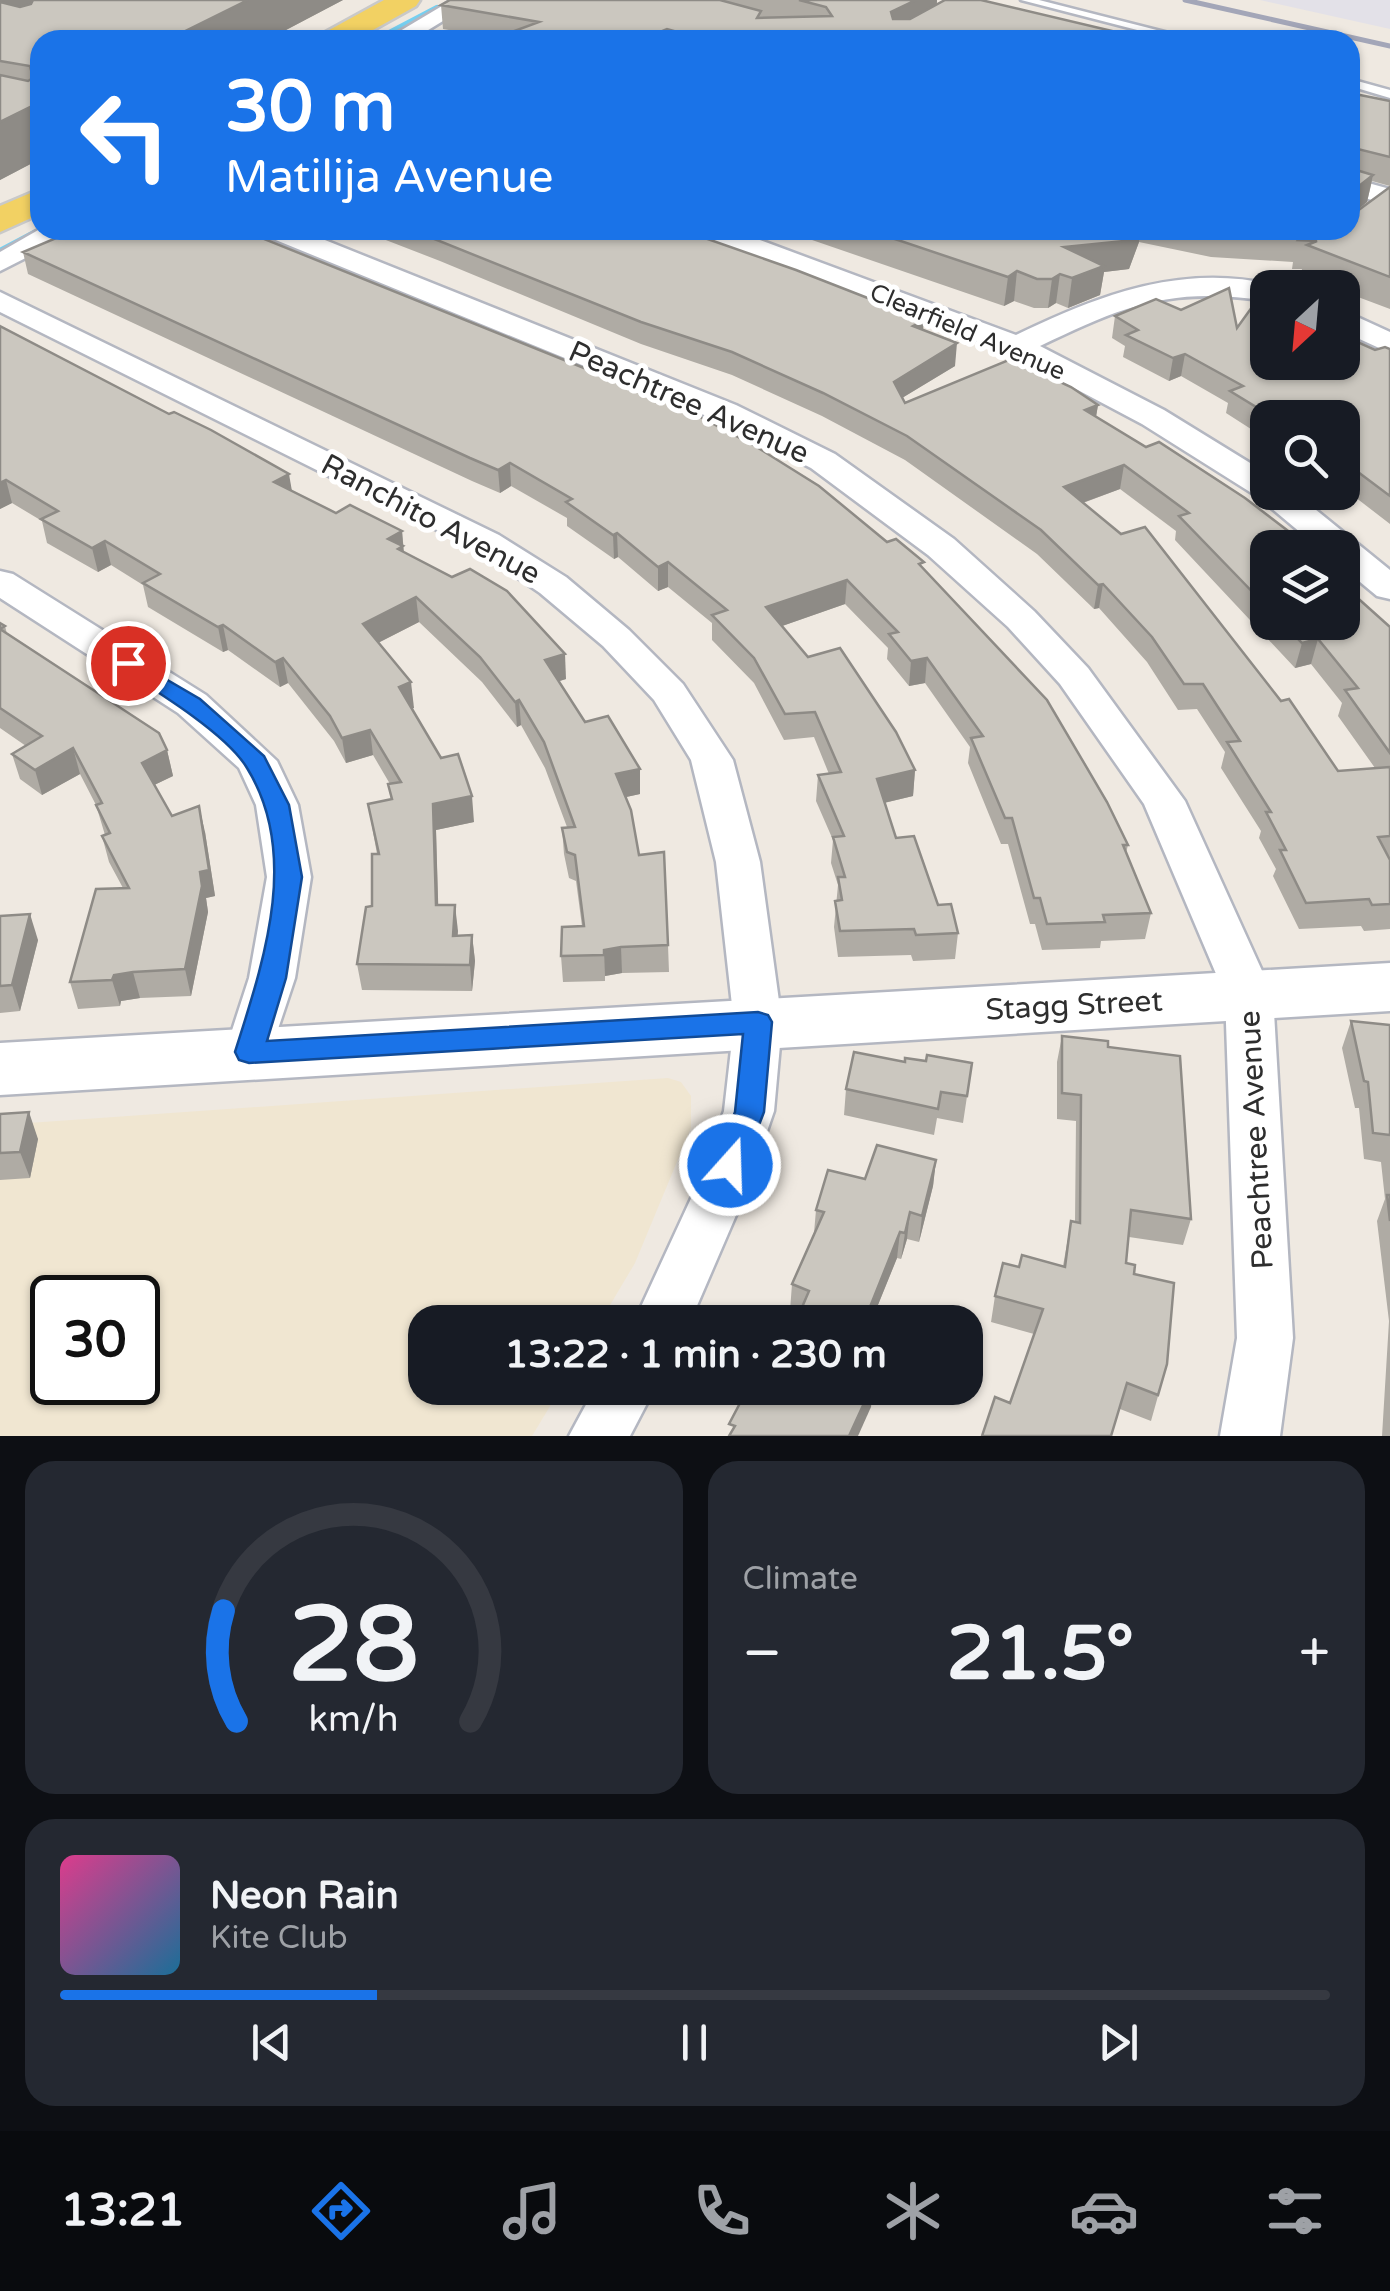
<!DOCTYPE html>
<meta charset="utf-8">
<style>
:root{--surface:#171b24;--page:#242831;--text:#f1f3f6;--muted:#9ea1a6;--line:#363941;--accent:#1a73e8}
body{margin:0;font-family:"Varela Round",sans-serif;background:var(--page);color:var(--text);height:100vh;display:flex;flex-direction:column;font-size:38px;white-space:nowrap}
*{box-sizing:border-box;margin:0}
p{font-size:32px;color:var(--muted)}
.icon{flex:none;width:55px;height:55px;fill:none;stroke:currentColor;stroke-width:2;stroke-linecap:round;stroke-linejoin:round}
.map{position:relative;height:1436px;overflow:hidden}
.sheet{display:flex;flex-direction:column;gap:25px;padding:25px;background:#0d0f14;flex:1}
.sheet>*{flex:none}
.guide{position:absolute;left:30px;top:30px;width:1330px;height:210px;border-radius:30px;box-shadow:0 2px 8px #0004;background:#1a73e8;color:#fff;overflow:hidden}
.needle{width:65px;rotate:206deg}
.controls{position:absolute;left:1250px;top:270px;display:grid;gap:20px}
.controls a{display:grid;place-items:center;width:110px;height:110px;border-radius:20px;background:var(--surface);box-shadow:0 2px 8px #0004;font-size:50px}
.speed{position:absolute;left:30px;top:1275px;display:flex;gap:20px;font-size:50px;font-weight:700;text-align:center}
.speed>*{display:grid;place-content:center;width:130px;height:130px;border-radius:50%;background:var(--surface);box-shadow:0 2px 8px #0004;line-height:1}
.speed .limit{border:5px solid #111;border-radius:15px;background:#fff;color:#111}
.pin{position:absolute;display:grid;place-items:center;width:85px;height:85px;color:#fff;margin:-42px;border:5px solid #fff;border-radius:50%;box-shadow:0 2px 10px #0007}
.me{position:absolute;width:110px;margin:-55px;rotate:20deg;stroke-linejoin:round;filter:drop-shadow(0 0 8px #0008)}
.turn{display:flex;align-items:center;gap:35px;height:210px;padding:0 30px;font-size:45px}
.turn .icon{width:130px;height:130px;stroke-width:2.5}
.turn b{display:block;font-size:70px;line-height:85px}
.big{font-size:75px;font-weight:800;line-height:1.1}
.sheet .tile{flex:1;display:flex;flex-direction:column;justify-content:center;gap:15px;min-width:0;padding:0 35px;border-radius:30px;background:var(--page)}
.sheet .dial{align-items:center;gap:0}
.dial svg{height:260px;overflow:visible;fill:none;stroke:var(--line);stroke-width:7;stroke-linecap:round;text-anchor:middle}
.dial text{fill:var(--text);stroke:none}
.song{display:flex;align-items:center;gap:30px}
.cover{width:120px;height:120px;border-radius:15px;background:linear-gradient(135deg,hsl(330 70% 55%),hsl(200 70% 35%))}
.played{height:10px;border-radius:5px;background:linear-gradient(90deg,var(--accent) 25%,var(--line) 25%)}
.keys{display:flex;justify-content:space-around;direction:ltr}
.heat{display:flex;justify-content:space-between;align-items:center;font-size:55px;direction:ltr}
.sheet .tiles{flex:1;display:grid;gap:25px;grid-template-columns:1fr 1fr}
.tile:last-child{grid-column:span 2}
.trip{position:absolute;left:408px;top:1305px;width:575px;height:100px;border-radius:30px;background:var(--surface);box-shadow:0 2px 8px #0004;font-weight:800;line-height:100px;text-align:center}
.tabs{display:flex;height:160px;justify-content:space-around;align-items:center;background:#090b0e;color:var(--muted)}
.tabs .icon{width:70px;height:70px}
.tabs .selected{color:var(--accent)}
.tabs b{font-size:45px;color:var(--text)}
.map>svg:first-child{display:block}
</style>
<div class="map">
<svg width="1390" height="1436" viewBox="0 0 1390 1436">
<rect width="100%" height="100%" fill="#efe9e1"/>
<polygon fill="#e3e1e8" points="1260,0 1390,0 1390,29"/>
<path fill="#f0e6d1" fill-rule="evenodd" d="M668 1078 681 1082 691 1096V1128L635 1263 600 1322H425V1388H561L532 1436H0V1125ZM52 1298H138V1382H52Z"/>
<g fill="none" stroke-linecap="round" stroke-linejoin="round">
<g stroke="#75cff0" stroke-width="6">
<polyline points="376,40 437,8"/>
<polyline points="32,235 41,230"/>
</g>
<polyline stroke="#75cff0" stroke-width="8" points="0,252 36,233"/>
<g stroke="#b4b7c1" stroke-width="5">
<g id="lane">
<polygon points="1021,0 1039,0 1196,40 1176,40"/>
<polygon points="405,32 439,40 401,37 400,35"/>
<polygon points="1350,79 1390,90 1390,98 1350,86"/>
</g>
</g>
<g stroke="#b4b7c1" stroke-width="5">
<g id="street">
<polygon points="452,0 477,0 412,40 385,40"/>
<polygon points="1350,178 1390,189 1390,205 1350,194"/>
<polygon points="40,229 73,230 69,236 0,271 0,252"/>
<polygon points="262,230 300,230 736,405 835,454 954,539 1034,611 1088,668 1185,801 1273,995 1293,1338 1280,1436 1220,1436 1237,1338 1225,995 1144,804 1060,684 1008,627 928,555 811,468 714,419 266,236"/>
<path d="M694 230H733L1016 335C1100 295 1183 262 1278 286L1268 288V301C1172 286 1125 305 1040 346L1164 410 1268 474V492H1294L1390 570V599L1377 596 1342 567V548H1319L1258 497 1142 424 1006 352 698 236Z"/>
<polygon points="0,292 499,535 566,577 629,630 683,684 733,760 760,862 782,1023 774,1111 746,1192 690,1322 634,1322 694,1192 724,1111 734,1023 716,862 691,760 654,700 603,646 540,593 475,549 0,312"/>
<polygon points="1342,310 1390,332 1390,353 1342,331"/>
<polygon points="0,571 13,574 206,695 277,761 298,805 311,877 295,978 266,1065 249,1071 232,1065 225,1052 249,978 267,877 256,805 239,768 178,713 0,598"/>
<polygon points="595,1388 655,1388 630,1436 569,1436"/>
</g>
</g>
<g stroke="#b4b7c1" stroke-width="5">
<polygon id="secondary" points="1390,963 1390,1011 0,1095 0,1043"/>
</g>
<g stroke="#c9c9c9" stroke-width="5">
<g id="primary">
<polygon points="384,0 420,0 416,6 355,40 318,40 322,34"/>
<polygon points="40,189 40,214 0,232 0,206"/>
</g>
</g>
<use href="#lane" fill="#fff" fill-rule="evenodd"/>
<use href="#street" fill="#fff" fill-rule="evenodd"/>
<use href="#secondary" fill="#fff" fill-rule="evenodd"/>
<use href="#primary" fill="#f2d163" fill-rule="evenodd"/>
<polyline stroke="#a3a6b8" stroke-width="5" points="1185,0 1390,46"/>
</g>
<g fill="#afaba4" fill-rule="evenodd">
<polygon points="0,0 343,0 267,40 40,40 40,159 0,180"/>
<polygon points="450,0 937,0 937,5 1150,40 490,40 495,38 443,29 441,5"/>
<polygon points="1350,93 1390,101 1390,186 1372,181 1367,202 1356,211 1390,187 1390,309 1342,291 1342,288 1335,288 1301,274 1302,269 1292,269 1293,262 1211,257 1139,242 1129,269 1104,272 1100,295 1068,308 1056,303 1048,308 1034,308 1014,301 1004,306 783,230 1350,230"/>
<path d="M360 230H681L923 330 955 366 902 398 905 403 1098 405 1096 417 1296 537 1295 540 1268 548V622H1342L1390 627V929L1364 931 1361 926 1299 929 1273 876 1276 869 1259 838 1261 831 1221 768 1225 752 1197 709 1178 710 1147 662 1099 608 1094 609 1037 554 905 460 822 416 732 375 641 344 440 261ZM1120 489 1176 531 1175 540 1295 668 1311 664 1342 703 1338 716 1375 768 1338 771 1281 701 1083 503Z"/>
<polygon points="23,252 887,542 923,569 1128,845 1126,853 1151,913 1145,939 1101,941 1100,948 1042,950 1035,924 1030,924 1008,844 1001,844 968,763 970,747 925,683 909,686 887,659 888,648 845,604 782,626 808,657 915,770 913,796 884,803 896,838 938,905 958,933 955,959 913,961 911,955 838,957 834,927 838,885 831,863 833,840 816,801 818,775 829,774 814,737 784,740 754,683 712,640 712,623 668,587 658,591 618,557 614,559 567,526 567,518 511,486 500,493 472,481 28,274"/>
<polygon points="1115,316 1237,328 1268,362 1390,349 1390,524 1342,487 1342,418 1268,418 1268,440 1226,413 1228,403 1181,376 1169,381 1123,357 1125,346 1112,338"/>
<polygon points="0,326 292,491 336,513 402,531 404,552 566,679 559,681 585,722 640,769 640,794 626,797 639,855 668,945 669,972 622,973 605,976 605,981 563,982 561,956 582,926 576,881 569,878 564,854 562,828 567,827 545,768 521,725 517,727 482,682 419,622 378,643 414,708 412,708 474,822 436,830 438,905 455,905 457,935 472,935 475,961 472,991 362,990 357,964 372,906 377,854 368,804 391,800 388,784 390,784 373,755 346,763 334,741 288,683 280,687 228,650 223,652 148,607 143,585 111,565 98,572 47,543 42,521 12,503 0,509"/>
<polygon points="0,623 5,626 7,634 167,750 173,776 154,785 172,816 205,832 215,896 206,898 208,912 191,996 140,998 121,1001 120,1006 78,1009 70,982 123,888 109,862 102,836 105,835 96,805 80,774 42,795 20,779 12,754 26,746 0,728"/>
<polygon points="0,916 38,940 20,1011 0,1013"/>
<polygon points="1351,1021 1390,1025 1390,1436 1382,1436 1389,1321 1377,1221 1385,1199 1381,1162 1364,1159 1359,1108 1355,1108 1342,1048"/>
<polygon points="1062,1036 1108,1047 1191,1219 1183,1245 1129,1237 1126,1263 1134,1274 1167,1364 1151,1421 1120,1409 1010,1403 1034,1334 991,1322 995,1296 1019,1267 1063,1266 1071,1221 1075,1222 1076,1121 1057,1119 1057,1062"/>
<polygon points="905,1062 972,1063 963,1123 937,1118 934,1135 844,1115 846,1089"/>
<polygon points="0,1114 38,1139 30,1178 0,1180"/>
<polygon points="936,1160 933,1186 919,1242 907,1239 901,1259 897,1258 871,1322 797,1322 799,1314 790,1311 792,1284 814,1233 816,1210 865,1179"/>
</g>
<g fill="#8e8b86">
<polygon points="0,0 51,0 0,32"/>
<polygon points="248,0 343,0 267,40 167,40"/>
<polygon points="916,0 937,0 936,13 889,37 891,12"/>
<polygon points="667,29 667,40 641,40"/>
<polygon points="40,102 40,159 0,180 0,122"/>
<polygon points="1373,175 1367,202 1350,216 1354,190"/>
<polygon points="1137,230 1140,230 1139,242 1129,269 1104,272 1100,295 1068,308 1072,278 1064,247"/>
<polygon points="1017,271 1014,301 1004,306 1008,277"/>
<polygon points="1060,274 1056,303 1048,308 1052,279"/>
<polygon points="924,320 922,342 913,326"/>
<polygon points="957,343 955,366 892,404 894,382"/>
<polygon points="1185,354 1181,376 1169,381 1173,358"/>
<polygon points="1098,405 1094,428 1085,410"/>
<polygon points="510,463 511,486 500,493 498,470"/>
<polygon points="1124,465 1120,489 1060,511 1064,487"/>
<polygon points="289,474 293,497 274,482"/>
<polygon points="6,480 12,503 0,509 0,483"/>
<polygon points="402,531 405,570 388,539"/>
<polygon points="617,533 618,557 614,559 613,535"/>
<polygon points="105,541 111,565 98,572 92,548"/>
<polygon points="668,562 668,587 658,591 658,567"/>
<polygon points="847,580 845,604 765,632 766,607"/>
<polygon points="1103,584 1099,608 1094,609 1098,585"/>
<polygon points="416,597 419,622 366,649 363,624"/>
<polygon points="223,625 228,650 223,652 218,627"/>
<polygon points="1318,639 1311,664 1295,668 1302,643"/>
<polygon points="565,654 566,679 547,685 545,660"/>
<polygon points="283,658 288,683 280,687 275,662"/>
<polygon points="927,658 925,683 909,686 911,661"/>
<polygon points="411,682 414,708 402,712 399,687"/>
<polygon points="519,700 521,725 517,727 515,702"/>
<polygon points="370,730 373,755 346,763 342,738"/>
<polygon points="73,748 80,774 42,795 35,770"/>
<polygon points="167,750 173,776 148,788 142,763"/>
<polygon points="640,769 640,794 617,799 616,774"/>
<polygon points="915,770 913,796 875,805 877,779"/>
<polygon points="472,796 474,822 436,830 439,931 436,905 433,804"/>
<polygon points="199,806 205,832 215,896 206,898 208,912 191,996 185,969 200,872"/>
<polygon points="455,905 458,931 456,962 453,936"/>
<polygon points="30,914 38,940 20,1011 12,985"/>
<polygon points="472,935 475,961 472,991 470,965"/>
<polygon points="621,947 622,973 605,976 604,950"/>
<polygon points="133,972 140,998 121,1001 120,1006 112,980 114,975"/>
<polygon points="29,1112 38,1139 30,1178 20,1152"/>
<polygon points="936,1160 933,1186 919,1242 922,1216"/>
<polygon points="910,1212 907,1239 901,1259 905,1233"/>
<polygon points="900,1232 897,1258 871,1322 864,1322"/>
<polygon points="871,1388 873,1388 871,1407 858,1436 849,1436"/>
</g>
<g fill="#cbc7bf" stroke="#8e8b86" stroke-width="2.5">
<polygon points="33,0 248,0 167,40 40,40 40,102 0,122 0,75 28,81 33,78 30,66 0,61 0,2 20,7 31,4"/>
<polygon points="450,0 720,0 761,11 757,18 832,16 826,7 799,0 916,0 891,12 893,19 910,19 945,0 981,0 1150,40 706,40 667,29 641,40 490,40 539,22 441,5"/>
<polygon points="1350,93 1390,101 1390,157 1354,148 1353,169 1373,175 1354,190 1353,198 1350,198"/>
<polygon points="1390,187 1390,277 1307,245 1317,241 1298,240 1303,233 1241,230 1350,230 1350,211 1356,212"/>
<polygon points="75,230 242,230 683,408 755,446 819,486 887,542 896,539 924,562 919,564 1047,700 1107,802 1128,845 1123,845 1151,913 1103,915 1105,922 1047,924 1040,898 1034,898 1012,818 1005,818 971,738 983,736 927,658 911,661 889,634 898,632 847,580 766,607 808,657 840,648 896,732 915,770 877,779 896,838 914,836 938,905 951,904 958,933 916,935 914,929 840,931 835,901 842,900 838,877 845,877 833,837 844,836 818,775 841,772 815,712 785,714 754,658 712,615 727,610 668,562 658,567 617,533 613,535 566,502 572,499 510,463 498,470 470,458 23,252"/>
<polygon points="412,230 682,230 796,270 924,320 913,326 957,343 894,382 905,403 1011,359 1071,387 1098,405 1085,410 1146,447 1159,442 1245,498 1296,537 1292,538 1303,548 1268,548 1268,608 1179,516 1189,513 1124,465 1064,487 1121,534 1145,527 1281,701 1289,699 1338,771 1390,767 1390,836 1378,837 1390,860 1390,904 1372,905 1369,899 1306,903 1280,850 1286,850 1266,812 1271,812 1227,742 1240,741 1203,684 1184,684 1152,637 1103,584 1098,585 1041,530 907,436 823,393 732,352 641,322"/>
<polygon points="868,230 1137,230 1134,240 1064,247 1104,266 1072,278 1060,274 1052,279 1037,279 1017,271 1008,277"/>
<polygon points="1229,288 1237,328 1265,289 1268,290 1268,362 1342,362 1342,335 1375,350 1385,347 1390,349 1390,496 1342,460 1342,418 1274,418 1230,391 1243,386 1185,354 1173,358 1126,335 1138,330 1115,316 1156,299 1181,310"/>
<polygon points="0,326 169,414 174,412 211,430 289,474 274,482 336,513 350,505 402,531 388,539 403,546 398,549 452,577 470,569 507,591 565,654 545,660 585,722 608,716 640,769 616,774 631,810 639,855 664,852 668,945 621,947 604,950 604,955 561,956 562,927 584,926 575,855 567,852 562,828 575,827 544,742 519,700 515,702 480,657 416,597 363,624 411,682 399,687 441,758 458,754 472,796 433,804 436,905 455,905 453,936 472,935 470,965 357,964 366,907 372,906 372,854 379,854 368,804 392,799 388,784 401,782 370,730 342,738 330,716 283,658 275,662 223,625 218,627 143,583 160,574 105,541 92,548 41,519 58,511 6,480 0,483"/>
<polygon points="1342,584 1390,627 1390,753 1345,690 1358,688 1318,639 1302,643 1282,622 1342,622"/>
<polygon points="0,623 5,626 0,629 159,733 167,750 142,763 172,816 199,806 209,870 200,872 202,886 185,969 133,972 114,975 112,980 70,982 96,889 129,888 102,836 110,833 96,805 102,803 73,748 35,770 12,754 42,736 0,708"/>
<polygon points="30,914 12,985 0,986 0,916"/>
<polygon points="1351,1021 1390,1025 1390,1135 1373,1133 1368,1082 1364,1081"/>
<polygon points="1062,1036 1108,1041 1108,1047 1180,1056 1191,1219 1131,1210 1126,1263 1135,1265 1134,1274 1174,1283 1167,1364 1158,1395 1127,1383 1111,1436 982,1436 995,1397 1010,1403 1043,1309 995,1296 1003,1263 1019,1267 1022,1255 1065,1267 1071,1221 1080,1223 1081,1095 1062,1093"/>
<polygon points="854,1052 905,1062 905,1058 926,1061 927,1055 972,1063 967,1096 941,1092 938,1109 846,1089"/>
<polygon points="29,1112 20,1152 0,1153 0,1114"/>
<polygon points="877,1145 936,1160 922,1216 910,1212 905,1233 900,1232 864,1322 807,1322 797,1319 809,1291 792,1284 824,1212 816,1210 828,1170 865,1179"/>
<polygon points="1387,1195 1390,1195 1390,1221"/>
<polygon points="748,1388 776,1388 790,1394 793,1388 802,1389 803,1388 871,1388 849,1436 729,1436 735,1426 729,1424"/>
</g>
<path fill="#1a73e8" stroke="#114b97" stroke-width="2.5" d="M128 657 200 699 264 756 289 805 302 877 286 978 267 1041 758 1012 768 1015 772 1022 764 1112 740 1174 730 1177 719 1174 715 1165 735 1112 743 1034 249 1063 239 1060 235 1052C263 963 301 855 247 768 227 734 155 690 120 668L117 663Z"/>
<g text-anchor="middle" stroke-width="10" stroke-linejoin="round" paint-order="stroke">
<g font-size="25" fill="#2e2e2e" stroke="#fff">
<text transform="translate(968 331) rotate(23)" y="9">Clearfield Avenue</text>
</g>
<g font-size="30" fill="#2e2e2e" stroke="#fff">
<text transform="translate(689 402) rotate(24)" y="10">Peachtree Avenue</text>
<text transform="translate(431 519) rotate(28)" y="10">Ranchito Avenue</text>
<text transform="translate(1074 1005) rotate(-3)" y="10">Stagg Street</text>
<text transform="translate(1256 1140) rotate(-93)" y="10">Peachtree Avenue</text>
</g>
</g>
</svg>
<div class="controls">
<a><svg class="needle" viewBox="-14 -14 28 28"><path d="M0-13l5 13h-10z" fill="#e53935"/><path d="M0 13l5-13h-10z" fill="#9ea1a6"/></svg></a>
<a><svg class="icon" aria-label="search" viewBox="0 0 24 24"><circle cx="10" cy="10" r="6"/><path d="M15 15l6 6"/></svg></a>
<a><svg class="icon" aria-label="layers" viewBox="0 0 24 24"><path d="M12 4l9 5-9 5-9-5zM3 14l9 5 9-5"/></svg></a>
</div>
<div class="speed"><div class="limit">30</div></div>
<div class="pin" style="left:128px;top:663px;background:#d93025"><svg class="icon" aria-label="arrive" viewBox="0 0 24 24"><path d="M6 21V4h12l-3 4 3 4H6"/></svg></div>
<svg class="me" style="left:730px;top:1165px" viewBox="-20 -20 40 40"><circle r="17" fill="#1a73e8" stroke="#fff" stroke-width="3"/><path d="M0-11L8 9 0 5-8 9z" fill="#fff"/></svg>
<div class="trip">13:22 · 1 min · 230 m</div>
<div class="guide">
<div class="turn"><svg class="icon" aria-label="left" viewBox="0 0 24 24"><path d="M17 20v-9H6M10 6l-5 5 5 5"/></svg><div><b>30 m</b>Matilija Avenue</div></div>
</div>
</div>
<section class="sheet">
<div class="tiles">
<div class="tile dial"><svg viewBox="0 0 100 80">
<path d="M14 69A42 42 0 1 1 86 69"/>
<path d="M14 69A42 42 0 0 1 10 35" stroke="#1a73e8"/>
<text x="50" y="56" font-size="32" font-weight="700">28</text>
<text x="50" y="72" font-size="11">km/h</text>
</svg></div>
<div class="tile"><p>Climate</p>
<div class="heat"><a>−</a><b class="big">21.5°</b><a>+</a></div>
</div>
<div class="tile">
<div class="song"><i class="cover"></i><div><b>Neon Rain</b><p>Kite Club</p></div></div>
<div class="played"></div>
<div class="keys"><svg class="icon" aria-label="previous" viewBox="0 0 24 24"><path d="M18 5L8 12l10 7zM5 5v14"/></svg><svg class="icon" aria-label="pause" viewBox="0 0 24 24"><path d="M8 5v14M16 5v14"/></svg><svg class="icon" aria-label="next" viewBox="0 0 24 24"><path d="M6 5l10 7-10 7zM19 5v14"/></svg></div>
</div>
</div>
</section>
<nav class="tabs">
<b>13:21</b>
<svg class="icon selected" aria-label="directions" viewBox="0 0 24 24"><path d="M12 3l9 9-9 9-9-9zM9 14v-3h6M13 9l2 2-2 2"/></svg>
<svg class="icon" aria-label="music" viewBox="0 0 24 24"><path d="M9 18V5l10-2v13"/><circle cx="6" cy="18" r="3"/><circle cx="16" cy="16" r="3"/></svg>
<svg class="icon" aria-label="phone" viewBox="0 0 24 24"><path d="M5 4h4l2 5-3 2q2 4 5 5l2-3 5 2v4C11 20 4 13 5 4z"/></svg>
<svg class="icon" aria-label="climate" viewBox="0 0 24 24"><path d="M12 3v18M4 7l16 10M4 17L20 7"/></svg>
<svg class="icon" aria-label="car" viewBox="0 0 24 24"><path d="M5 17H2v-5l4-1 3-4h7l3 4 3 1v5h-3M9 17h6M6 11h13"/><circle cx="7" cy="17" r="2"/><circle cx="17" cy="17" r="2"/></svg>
<svg class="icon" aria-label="filters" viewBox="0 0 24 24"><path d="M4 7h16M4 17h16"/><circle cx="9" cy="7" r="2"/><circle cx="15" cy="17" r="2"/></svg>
</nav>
